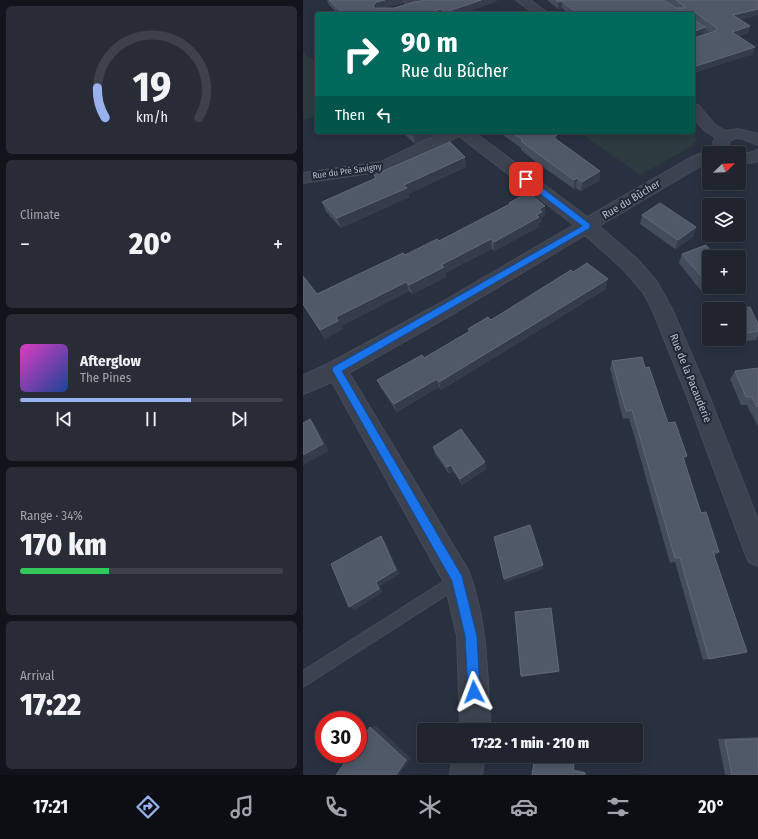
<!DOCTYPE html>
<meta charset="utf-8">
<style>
:root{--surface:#1f242f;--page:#272c37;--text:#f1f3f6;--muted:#a1a4aa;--line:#3c414b;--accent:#99b2ee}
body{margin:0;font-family:"Fira Sans Condensed",sans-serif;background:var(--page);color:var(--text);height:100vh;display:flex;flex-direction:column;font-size:15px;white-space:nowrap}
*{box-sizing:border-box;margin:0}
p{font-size:13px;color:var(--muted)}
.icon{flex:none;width:22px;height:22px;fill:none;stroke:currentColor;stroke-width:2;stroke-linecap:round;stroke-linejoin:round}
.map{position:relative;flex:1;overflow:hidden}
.panel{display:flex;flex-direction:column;gap:6px;padding:6px;background:#11141a;width:303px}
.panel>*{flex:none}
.banner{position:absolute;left:12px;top:12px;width:380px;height:122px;border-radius:4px;box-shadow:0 2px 10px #0003,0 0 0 1px var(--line);background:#00695c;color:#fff;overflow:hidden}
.needle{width:26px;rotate:67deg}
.controls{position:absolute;left:399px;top:146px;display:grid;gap:8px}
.controls a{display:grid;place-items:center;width:44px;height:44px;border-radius:4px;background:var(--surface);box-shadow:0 2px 10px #0003,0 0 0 1px var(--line);font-size:20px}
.speed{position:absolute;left:12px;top:711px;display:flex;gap:8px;font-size:20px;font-weight:700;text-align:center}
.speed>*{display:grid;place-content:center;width:52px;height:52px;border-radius:50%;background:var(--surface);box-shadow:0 2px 10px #0003,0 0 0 1px var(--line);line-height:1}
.speed .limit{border:6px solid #d22;background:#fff;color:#111}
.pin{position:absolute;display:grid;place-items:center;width:34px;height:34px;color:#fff;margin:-17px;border-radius:8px;box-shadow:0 2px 6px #0006}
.me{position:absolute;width:44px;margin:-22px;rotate:357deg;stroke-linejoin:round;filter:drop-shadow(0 0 3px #0008)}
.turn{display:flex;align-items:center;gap:14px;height:84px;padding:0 20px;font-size:18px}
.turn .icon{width:52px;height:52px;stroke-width:2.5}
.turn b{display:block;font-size:28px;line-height:34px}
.then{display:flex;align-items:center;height:38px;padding:0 20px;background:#0003;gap:8px;font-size:15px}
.big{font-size:30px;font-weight:800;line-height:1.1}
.panel .card{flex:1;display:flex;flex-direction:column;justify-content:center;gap:6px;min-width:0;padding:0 14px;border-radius:6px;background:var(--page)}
.panel .dial{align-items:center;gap:0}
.dial svg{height:104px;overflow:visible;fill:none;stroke:var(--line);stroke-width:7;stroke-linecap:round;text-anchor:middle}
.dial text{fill:var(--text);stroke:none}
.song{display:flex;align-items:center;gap:12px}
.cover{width:48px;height:48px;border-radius:6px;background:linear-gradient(135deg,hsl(310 70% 55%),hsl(220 70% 35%))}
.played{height:4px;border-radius:2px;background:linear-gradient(90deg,var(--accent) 65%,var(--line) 65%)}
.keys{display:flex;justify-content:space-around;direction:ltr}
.heat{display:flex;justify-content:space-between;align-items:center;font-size:22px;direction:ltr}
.charge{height:6px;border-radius:3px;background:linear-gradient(90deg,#34c759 34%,var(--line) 0)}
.trip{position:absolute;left:114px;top:723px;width:226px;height:40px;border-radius:4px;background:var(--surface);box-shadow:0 2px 10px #0003,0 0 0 1px var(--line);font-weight:800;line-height:40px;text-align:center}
.tabs{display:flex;height:64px;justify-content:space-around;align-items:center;background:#0c0e13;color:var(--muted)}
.tabs .icon{width:28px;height:28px}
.tabs .active{color:var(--accent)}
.tabs b{font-size:18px;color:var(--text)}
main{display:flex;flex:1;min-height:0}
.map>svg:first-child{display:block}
</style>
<main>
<section class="panel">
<div class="card dial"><svg viewBox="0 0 100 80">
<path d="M14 69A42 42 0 1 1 86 69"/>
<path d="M14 69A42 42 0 0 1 8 46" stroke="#99b2ee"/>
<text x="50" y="56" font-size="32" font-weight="700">19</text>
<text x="50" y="72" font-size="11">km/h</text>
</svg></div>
<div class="card"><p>Climate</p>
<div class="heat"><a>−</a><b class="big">20°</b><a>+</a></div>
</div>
<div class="card">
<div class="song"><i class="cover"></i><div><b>Afterglow</b><p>The Pines</p></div></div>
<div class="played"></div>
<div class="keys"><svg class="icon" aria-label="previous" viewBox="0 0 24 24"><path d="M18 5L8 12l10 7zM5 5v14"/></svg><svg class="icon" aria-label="pause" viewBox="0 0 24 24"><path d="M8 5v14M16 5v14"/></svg><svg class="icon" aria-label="next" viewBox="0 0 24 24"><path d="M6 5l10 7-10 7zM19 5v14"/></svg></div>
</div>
<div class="card"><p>Range · 34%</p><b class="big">170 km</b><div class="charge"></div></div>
<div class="card"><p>Arrival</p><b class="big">17:22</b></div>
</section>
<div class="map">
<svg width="455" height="775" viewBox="0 0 455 775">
<rect width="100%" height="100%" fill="#29303f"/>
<g fill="#2b3b40">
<polygon points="0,51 3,55 14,62 14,116 0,120"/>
<polygon points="276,132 390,132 394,140 387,147 337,175"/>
</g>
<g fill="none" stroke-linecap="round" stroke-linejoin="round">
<g stroke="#464b58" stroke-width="2">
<g id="lane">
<polygon points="390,21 411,35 411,37 390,44 390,40 404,35 390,26"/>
<polygon points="154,573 159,575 161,580 159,585 0,687 0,671"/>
</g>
</g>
<g stroke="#464b58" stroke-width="2">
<g id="street">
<path d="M100 0H147L145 2C138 4 113 11 107 7 104 6 102 2 100 0Z"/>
<polygon points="213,0 227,0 246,14 232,14"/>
<path d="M390 104 395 105 411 124 422 131 435 129 455 134V145C445 142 435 133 426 142L427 147 434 153H446L455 150V161L447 163 436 162V153L414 152 410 142 413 138 401 130 390 117Z"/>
<path d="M140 132H171L284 217 387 158 406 150 412 152 413 153H406V161L296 226 334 259 354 282 369 309 404 391 455 520V566L446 562 442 553 382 391 349 309 340 292 320 269 282 235 148 315 46 373 165 570C184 618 184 670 187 721V730H155L157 721 154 636 142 584 29 382 0 394V375L25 364 134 305 271 225 156 136 88 170 0 183V173L78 162Z"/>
<polygon points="150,756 182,756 179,775 147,775"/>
</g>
</g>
<use href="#lane" fill="#3c424f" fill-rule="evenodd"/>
<use href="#street" fill="#3c424f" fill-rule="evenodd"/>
</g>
<g fill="#444d5c" fill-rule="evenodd">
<polygon points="24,0 100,0 100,3 80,8 91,8 124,0 194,0 194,1 159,14 35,14 26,5"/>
<path d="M244 0H361L373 8 362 0H455V15L437 20 447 26 445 33 436 36 450 54 390 73V14H266L259 8 255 9ZM402 28 409 33 395 37 401 35Z"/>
<polygon points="99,132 130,132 131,135 112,144"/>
<polygon points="196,132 249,132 254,135 254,140 297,171 296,181 278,191 273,188 271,189 233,162 218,150 218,148"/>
<polygon points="163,167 105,194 106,197 38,228 23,212 19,202 72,178 71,175"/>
<polygon points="206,203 242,216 239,217 239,221 236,223 236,227 191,251 189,249 142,273 143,277 109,294 106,291 38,326 40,329 22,339 0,305 0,276 14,294 102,255 136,241 206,205"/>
<polygon points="339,215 393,227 390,237 372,249 337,224"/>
<polygon points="379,254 413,257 406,287 399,292 376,263"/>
<polygon points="270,272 303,289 225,337 138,390 136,387 94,412 78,388 74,380 121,358 166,332 165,329 188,320"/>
<polygon points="436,309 455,324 455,336 453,340 423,343 421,339 436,339"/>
<polygon points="309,361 342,368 365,423 384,456 381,461 398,513 416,552 411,556 444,652 437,654 400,660 372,562 367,563 326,418 320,419 307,369"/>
<polygon points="455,368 455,427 449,414 448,414 444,405 438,405 427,379 432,371"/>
<polygon points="130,447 182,462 183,469 159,485 150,471 146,474 132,454"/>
<polygon points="212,612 256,671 255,672 218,677"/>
<polygon points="455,737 455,775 422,775 415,739"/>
<polygon points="232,756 272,756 270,769 280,771 282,773 282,775 229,775"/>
</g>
<g fill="#343c4c">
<polygon points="82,0 100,0 100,3 75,10 71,14 70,7 73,2"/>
<polygon points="178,0 194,0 194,1 159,14 143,14 143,12"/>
<polygon points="259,1 259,8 255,9 255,2"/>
<polygon points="138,9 139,14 120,14"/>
<polygon points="455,9 455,15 428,23 430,15"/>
<polygon points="447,26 445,33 427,39 429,32"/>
<polygon points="402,27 401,35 390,39 390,32"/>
<polygon points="452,47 450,54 390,73 390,67"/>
<polygon points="114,132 130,132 131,135 112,144 110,134"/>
<polygon points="254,135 253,145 250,137"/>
<polygon points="162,157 163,167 105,194 106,197 38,228 34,218 101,185"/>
<polygon points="297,171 296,181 278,191 279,182"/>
<polygon points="274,178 273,188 271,189 271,180"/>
<polygon points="242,206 242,216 239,217 239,221 236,223 236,227 191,251 191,242 233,215 236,209"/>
<polygon points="393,227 390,237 372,249 375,240"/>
<polygon points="188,239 189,249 142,273 143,277 109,294 106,285 138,265"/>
<polygon points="305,279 303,289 225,337 138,390 136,382"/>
<polygon points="406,281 406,287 412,287 399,292 403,282"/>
<polygon points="103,282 106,291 38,326 40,329 22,339 17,330 33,317"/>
<polygon points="134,379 136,387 94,412 91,404"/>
<polygon points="7,419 13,426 26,451 0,465 0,455"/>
<polygon points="384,456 380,463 380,457"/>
<polygon points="182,462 183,469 159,485 157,479"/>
<polygon points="148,465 150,471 146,474 144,467"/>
<polygon points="78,536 82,541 97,574 77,586 80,592 52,610 46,607 73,582"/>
<polygon points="240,565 240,569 202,583 201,579"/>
<polygon points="73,726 108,758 96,775 93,775 67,727"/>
</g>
<g fill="#505968" stroke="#616977" fill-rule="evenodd">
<polygon points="26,0 82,0 73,2 70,7 71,8 91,8 111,2 124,0 178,0 143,12 138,9 120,14 41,14"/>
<path d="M253 0H361L373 8H381L382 7 373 0H455V9L430 15 447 26 429 32 452 47 390 67V14H281L278 12 274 13 259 1 255 2ZM391 13H393L414 28 413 31 391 38 390 32 402 27 391 20Z"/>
<polygon points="208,132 249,132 254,135 250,137 297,171 279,182 274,178 271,180 234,153 218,141 220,140"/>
<polygon points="147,142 162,157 101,185 104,188 34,218 19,202 73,178 71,175"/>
<polygon points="225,192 242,206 236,209 239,212 233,215 236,217 191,242 188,239 138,265 141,267 106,285 103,282 33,317 35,321 17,330 0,304 0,276 14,294 100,253 102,255 134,239 136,241 207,204 206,203"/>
<polygon points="357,203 393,227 375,240 339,215"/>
<polygon points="403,245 413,257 406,257 406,281 403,282 379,254"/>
<polygon points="284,263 305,279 225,328 136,382 134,379 91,404 74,380 119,355 121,358 167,331 165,329 185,317 188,320 268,270 270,272"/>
<polygon points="447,307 455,324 455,331 436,334 436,309 427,309"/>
<polygon points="339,357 342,368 346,367 365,423 372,422 384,456 380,457 398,513 403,512 416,552 410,552 444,652 406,659 377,558 372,558 329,410 323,411 309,361"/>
<polygon points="455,368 455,406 454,407 449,397 443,397 432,371"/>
<polygon points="7,419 20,444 0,455 0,423"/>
<polygon points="158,429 182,462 157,479 148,465 144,467 130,447"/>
<polygon points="227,525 240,565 201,579 191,537"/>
<polygon points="78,536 93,570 73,582 76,589 46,607 28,564"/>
<polygon points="248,608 256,671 218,676 212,612"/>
<polygon points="67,727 103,760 93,775 33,775 48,754 55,754 55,744"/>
<polygon points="455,739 455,775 429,775 422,740"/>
<polygon points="232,756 272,756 270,771 282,773 282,775 229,775"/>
</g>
<polygon fill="#1a73e8" stroke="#114b97" points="220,177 225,177 287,224 287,228 39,371 159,576 174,636 177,692 175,697 171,699 167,697 165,692 162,636 149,581 29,370 30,367 279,226 220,181"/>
<g text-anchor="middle" stroke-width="4" stroke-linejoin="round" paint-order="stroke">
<g font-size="9" fill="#b9bec9" stroke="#212734">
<text transform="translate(44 171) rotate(-8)" y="3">Rue du Pré Savigny</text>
</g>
<g font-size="11" fill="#b9bec9" stroke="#212734">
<text transform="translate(328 199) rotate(-31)" y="4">Rue du Bûcher</text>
<text transform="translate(388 378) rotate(68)" y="4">Rue de la Pacauderie</text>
</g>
</g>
</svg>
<div class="controls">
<a><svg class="needle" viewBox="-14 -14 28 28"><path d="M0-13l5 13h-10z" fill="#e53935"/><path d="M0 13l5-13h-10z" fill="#a1a4aa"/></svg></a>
<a><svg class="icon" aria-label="layers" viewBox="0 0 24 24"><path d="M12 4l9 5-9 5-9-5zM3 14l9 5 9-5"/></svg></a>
<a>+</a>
<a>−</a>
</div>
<div class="speed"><div class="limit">30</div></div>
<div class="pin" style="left:223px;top:179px;background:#d93025"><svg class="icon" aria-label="arrive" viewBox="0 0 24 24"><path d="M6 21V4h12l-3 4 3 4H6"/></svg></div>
<svg class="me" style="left:171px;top:692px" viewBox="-20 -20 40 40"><path d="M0-17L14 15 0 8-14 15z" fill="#1a73e8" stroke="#fff" stroke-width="4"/></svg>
<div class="trip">17:22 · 1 min · 210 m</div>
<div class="banner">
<div class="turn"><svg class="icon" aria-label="right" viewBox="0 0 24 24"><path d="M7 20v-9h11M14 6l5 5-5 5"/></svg><div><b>90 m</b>Rue du Bûcher</div></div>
<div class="then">Then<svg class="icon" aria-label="left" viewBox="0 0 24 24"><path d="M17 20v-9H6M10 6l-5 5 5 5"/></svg></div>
</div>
</div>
</main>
<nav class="tabs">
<b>17:21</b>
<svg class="icon active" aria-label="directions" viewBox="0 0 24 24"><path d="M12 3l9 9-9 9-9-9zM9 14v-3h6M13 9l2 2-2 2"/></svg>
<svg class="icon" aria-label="music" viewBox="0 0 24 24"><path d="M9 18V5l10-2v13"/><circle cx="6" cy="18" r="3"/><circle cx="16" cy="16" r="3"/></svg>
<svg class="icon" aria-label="phone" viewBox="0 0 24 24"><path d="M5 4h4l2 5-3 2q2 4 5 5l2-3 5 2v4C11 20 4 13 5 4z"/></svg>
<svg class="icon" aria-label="climate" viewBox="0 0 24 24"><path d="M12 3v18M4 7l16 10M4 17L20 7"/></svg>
<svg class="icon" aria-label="car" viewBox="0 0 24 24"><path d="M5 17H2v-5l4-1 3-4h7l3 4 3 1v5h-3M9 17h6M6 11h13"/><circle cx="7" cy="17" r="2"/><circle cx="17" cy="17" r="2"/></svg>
<svg class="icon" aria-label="filters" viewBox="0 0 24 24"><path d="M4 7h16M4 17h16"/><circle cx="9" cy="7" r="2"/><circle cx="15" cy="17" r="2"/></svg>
<b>20°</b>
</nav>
